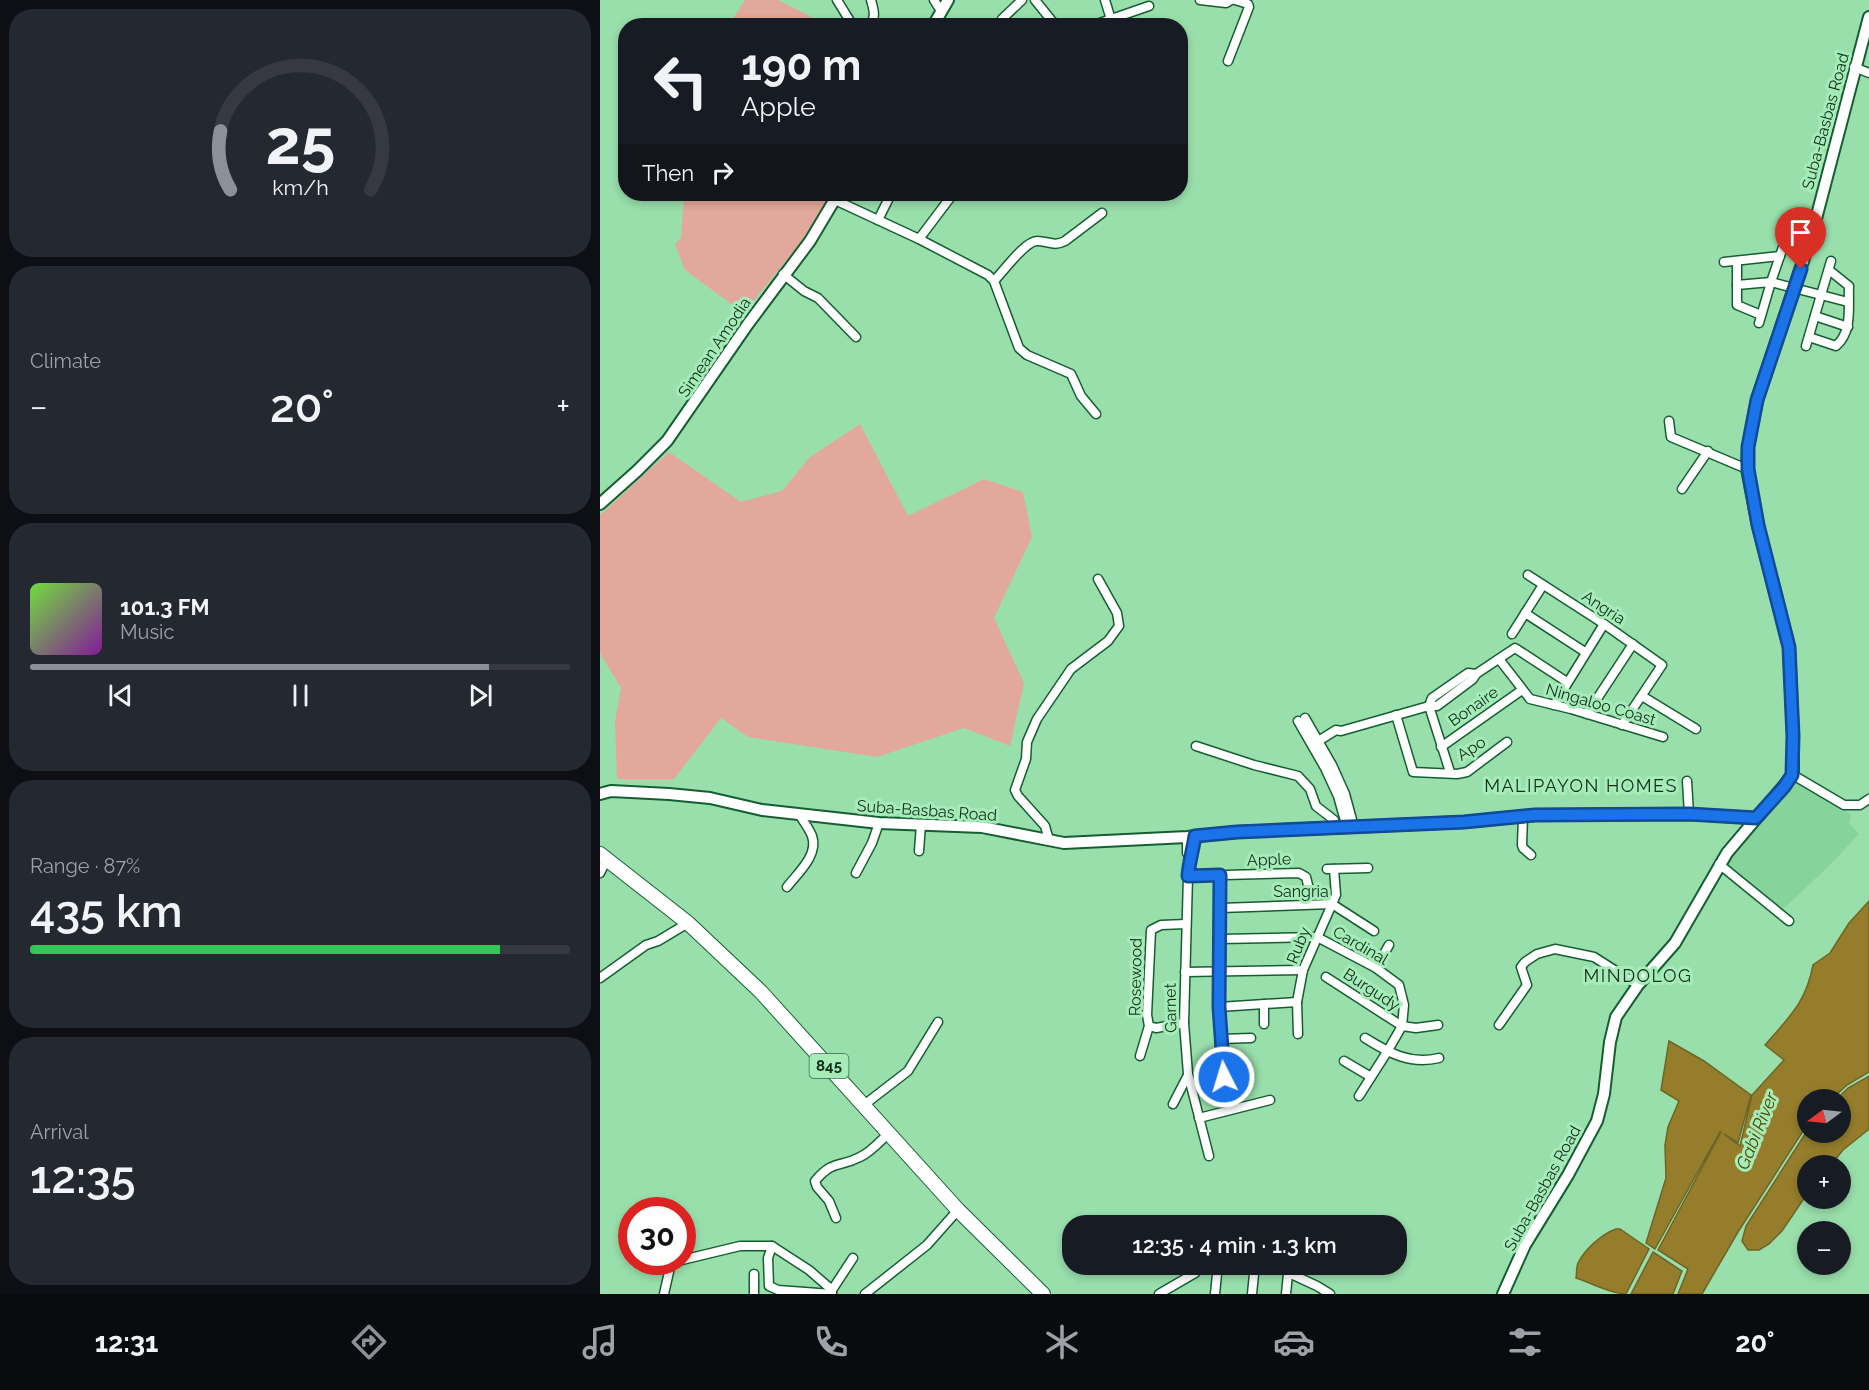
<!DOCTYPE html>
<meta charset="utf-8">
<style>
:root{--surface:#171b24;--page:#242831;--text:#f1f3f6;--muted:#9ea1a6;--line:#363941;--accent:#8c9099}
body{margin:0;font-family:Raleway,sans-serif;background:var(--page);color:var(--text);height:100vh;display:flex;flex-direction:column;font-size:22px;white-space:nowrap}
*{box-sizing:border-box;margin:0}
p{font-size:20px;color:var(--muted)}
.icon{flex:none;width:33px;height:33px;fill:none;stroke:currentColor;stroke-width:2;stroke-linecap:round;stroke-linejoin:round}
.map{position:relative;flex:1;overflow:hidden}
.panel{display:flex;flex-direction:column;gap:9px;padding:9px;background:#0d0f14;width:600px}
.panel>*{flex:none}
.hud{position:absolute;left:18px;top:18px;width:570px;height:183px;border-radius:24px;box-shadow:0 3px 9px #0003;background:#171b24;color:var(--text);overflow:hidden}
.needle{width:39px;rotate:255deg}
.tools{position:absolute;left:1197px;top:1089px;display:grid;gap:12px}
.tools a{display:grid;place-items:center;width:54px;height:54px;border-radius:50%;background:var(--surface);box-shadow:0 3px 9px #0003;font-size:30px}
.speed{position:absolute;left:18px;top:1197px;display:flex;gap:12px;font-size:30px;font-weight:700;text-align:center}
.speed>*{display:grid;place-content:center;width:78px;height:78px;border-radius:50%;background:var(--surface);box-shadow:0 3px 9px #0003;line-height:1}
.speed .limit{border:9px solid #d22;background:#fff;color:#111}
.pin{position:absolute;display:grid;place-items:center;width:51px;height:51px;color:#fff;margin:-62px -26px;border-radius:50% 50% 50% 0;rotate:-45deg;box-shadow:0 0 6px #0007}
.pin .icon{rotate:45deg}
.me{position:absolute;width:66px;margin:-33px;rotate:355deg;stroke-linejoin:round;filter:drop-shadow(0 0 4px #0008)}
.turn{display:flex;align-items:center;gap:21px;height:126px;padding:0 24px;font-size:27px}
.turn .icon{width:78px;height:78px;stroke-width:2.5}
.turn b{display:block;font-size:42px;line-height:51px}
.then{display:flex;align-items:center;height:57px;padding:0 24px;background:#0003;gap:12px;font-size:22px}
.big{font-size:45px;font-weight:600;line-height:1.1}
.panel .tile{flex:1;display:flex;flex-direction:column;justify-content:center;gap:9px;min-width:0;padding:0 21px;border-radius:24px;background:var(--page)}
.panel .dial{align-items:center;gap:0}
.dial svg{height:156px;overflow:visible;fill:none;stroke:var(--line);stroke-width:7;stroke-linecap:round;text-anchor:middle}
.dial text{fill:var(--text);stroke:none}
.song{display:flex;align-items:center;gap:18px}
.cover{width:72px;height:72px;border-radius:9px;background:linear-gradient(135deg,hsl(100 70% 55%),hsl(290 70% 35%))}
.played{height:6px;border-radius:3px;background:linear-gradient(90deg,var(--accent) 85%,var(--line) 85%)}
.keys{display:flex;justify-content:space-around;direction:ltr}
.heat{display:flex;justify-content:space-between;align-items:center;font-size:33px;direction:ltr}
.charge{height:9px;border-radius:4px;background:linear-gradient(90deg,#34c759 87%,var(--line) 0)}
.trip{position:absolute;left:462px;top:1215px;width:345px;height:60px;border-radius:24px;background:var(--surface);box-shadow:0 3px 9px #0003;font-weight:600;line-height:60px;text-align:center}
.tab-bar{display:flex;height:96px;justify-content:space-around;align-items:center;background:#090b0e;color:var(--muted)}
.tab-bar .icon{width:42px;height:42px}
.tab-bar .active{color:var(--accent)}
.tab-bar b{font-size:27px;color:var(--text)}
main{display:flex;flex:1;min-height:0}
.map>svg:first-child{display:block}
</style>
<main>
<section class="panel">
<div class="tile dial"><svg viewBox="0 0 100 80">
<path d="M14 69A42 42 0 1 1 86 69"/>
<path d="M14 69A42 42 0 0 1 9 39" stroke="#8c9099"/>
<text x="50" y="56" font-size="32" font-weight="700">25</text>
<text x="50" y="72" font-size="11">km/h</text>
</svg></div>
<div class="tile"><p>Climate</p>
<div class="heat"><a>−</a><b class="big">20°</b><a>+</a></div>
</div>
<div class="tile">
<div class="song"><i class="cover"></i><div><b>101.3 FM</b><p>Music</p></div></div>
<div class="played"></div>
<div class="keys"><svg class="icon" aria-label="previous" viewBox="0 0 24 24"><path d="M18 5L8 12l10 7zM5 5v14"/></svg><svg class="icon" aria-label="pause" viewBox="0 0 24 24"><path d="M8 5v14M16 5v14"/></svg><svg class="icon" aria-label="next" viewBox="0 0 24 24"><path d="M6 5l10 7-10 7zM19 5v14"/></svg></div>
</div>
<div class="tile"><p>Range · 87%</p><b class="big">435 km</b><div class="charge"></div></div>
<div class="tile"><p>Arrival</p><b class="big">12:35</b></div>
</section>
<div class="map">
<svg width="1269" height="1294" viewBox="0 0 1269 1294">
<rect width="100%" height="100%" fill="#99dfac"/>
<polygon fill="#86d49c" points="1195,778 1251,815 1249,823 1259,834 1231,864 1180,912 1122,864"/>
<g fill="#e3a89c">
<polygon points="145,0 178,0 208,15 222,25 129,25"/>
<polygon points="84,194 232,194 215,226 155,299 145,314 85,270 75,244 81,238"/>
<polygon points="260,424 308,516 384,479 423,492 432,537 394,618 424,683 410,746 364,728 277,757 148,737 121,718 74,779 17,779 15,721 21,688 0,653 0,515 69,452 141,502 182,491 210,457"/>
</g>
<g fill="#957d2b" stroke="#6d6526" stroke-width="1.5">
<path d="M1269 901V1072L1247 1085 1232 1099 1208 1100 1207 1125 1138 1232 1102 1294H1078L1088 1269 1058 1250 1121 1132H1120L1055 1249 1046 1243 1066 1178 1065 1145 1068 1127 1079 1101 1061 1090 1069 1041 1104 1061 1151 1095 1138 1143 1124 1134 1140 1146 1152 1095 1184 1060 1165 1045C1189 1017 1206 1003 1213 965L1230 953 1249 923Z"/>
<polygon points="1269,1076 1269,1129 1243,1150 1231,1165 1208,1166 1207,1194 1182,1231 1169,1244 1159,1250 1148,1250 1142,1241 1146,1226 1207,1131 1208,1132 1240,1132 1240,1100 1237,1099 1248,1088"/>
<path d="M1016 1229H1020L1049 1249 1026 1294C1011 1294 992 1283 976 1278 977 1273 976 1267 978 1263 985 1249 1002 1234 1016 1229Z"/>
<polygon points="1053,1252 1082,1271 1073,1294 1031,1294"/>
</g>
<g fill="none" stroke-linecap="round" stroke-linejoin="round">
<g stroke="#155e32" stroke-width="11">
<g id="minor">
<polyline points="237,0 253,26"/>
<polyline points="334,0 341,11"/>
<polyline points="435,0 456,26"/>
<polyline points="505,0 513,26"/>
<polyline points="600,0 626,3 631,0"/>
<polyline points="402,19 422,0"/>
<path d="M270 26C276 16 274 11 271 0"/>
<polyline points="491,26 549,6"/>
<polyline points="628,61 649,7 648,4 635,0"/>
<polyline points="1254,67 1269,73"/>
<polyline points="235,200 319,239 388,275 394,281 419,348 427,355 471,374 481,396 496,414"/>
<polyline points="278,220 291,194"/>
<polyline points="319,239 353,194"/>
<polyline points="1137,261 1137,305 1161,315"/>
<polyline points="1124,262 1180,256"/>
<polyline points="183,274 204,291 218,298 256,337"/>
<path d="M394 281C403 272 425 241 437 241 448 241 454 247 465 241L502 213"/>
<polyline points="1137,285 1171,282 1248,302"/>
<polyline points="1215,316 1248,327"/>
<polyline points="1159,323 1171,282 1184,244"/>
<path d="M1209 337 1236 346C1253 331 1248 307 1249 286L1229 270"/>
<polyline points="1206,346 1231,261"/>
<polyline points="1069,421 1071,437 1147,469"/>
<polyline points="1082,489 1108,451"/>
<polyline points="928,575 1004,624 1062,665 1022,725"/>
<polyline points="925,613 985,652"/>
<polyline points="912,634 943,585"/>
<polyline points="899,659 930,699 971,709 1063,737"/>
<polyline points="1042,696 1096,729"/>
<polyline points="954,705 1004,624"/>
<polyline points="829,706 850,772"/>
<polyline points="829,706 832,698 868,673 876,674"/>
<polyline points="987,714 1033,644"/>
<polyline points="796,715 813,772 857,774 867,772 907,742"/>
<polyline points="705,718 732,765 745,794 754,827"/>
<polyline points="698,721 725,768 738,796 747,828"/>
<polyline points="712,745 736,730 741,731 829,706 837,706 873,679 876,674 915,648 967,682"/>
<polyline points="596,746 654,765 698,776 710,789 716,806 734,820 737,829"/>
<polyline points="841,747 922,690"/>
<polyline points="1193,775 1244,805 1260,805 1269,799"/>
<polyline points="1087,781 1089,814"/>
<polyline points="923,816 922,845 923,848 931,855"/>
<path d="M595 836C593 850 589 862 588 876L584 1023 588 1074 609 1156"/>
<polyline points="587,837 587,853 590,857"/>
<polyline points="449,840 445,826 418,796 415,790 426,759 427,742 437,719 471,669 508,641 519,626 517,613 498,579"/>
<polyline points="319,851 321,824"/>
<polyline points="1119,864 1189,921"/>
<polyline points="727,869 768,868"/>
<polyline points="0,873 7,859"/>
<polyline points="256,873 272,843 279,823"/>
<polyline points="620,875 619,1007 624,1077 632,1109"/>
<polyline points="588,876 699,873 706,877 708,885"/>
<path d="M187 887C197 874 219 855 212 836 209 828 203 821 199 814"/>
<polyline points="620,908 732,904 774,931"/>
<polyline points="619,939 717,937 776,968 799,985 804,1005 802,1026 787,1052 759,1096"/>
<polyline points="776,968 789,945"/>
<polyline points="585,972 703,970"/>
<polyline points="726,977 802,1026 816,1028 838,1025"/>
<polyline points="0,978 46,945 58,941 88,923"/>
<polyline points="664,1004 664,1024"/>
<polyline points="619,1007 697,1002"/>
<polyline points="899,1025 927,985 921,967 925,962 937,954 955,949 994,957 1038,985"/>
<polyline points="549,1026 556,1028 584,1023"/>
<polyline points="698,1034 697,1002 703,970 736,895 734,869"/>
<path d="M765 1038C789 1053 810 1065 839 1058"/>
<polyline points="621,1039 651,1038"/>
<polyline points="540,1056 549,1026 547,1015 551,930 561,925 586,924"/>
<polyline points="744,1061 771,1077"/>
<polyline points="624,1077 644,1073"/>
<polyline points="573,1104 588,1075"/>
<polyline points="264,1105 308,1071 338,1022"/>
<polyline points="599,1118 670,1100"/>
<path d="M236 1218 229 1201 217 1187 215 1181C234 1159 239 1168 260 1157 271 1152 280 1141 289 1133"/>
<polyline points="172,1246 168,1258 169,1286 178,1290 232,1294"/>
<polyline points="82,1260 140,1246 172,1246 209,1270 232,1290 232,1294"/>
<polyline points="689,1273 717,1286 730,1294"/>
<polyline points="154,1274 154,1294"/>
<polyline points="232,1290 253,1258"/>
<polyline points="64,1294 71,1263 78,1262"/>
<polyline points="265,1294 327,1245 358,1210"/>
<polyline points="559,1294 595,1273"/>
<polyline points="615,1294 618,1264"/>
<polyline points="652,1294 655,1264"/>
<polyline points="686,1294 689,1264"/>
</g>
</g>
<g stroke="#155e32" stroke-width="14">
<g id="tertiary">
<polyline points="333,26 348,0"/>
<polyline points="0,504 37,471 67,441 148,324 210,241 238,194"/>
<polyline points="0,794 11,791 69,794 110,798 162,810 279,823 382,827 464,843 587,837 637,832 864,822 935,815 1089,814 1156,818"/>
<polyline points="903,1294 925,1245 968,1175 997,1121 1004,1094 1010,1042 1016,1017 1038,985 1075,943 1127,853 1193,775 1193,736 1189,647 1158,526 1147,469 1148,447 1157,400 1212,234 1269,17"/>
</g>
</g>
<g stroke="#155e32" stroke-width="16">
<polyline id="primary" points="0,854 88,923 161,992 358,1210 443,1294"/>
</g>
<use href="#minor" stroke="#fff" stroke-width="8"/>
<use href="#tertiary" stroke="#fff" stroke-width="10"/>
<use href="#primary" stroke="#fff" stroke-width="14"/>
</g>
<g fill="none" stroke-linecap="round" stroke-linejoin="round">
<g stroke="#114b97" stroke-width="15">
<path id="route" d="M624 1077 619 1007 620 875 588 876C589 862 593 850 595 836L637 832 864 822 935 815 1089 814 1156 818 1184 787 1192 775 1193 736 1189 647 1158 525 1148 469V447L1157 400 1201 269"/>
</g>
<use href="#route" stroke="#1a73e8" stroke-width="10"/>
</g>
<g text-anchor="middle" stroke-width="6" stroke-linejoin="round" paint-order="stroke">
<rect fill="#a5ecb8" stroke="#3d674a" stroke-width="1.5" x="209.5" y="1054" width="39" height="24" rx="4.5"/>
<g font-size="15" font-weight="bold" fill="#112e1b">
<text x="229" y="1071">845</text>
</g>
<g font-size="16" fill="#112e1b" stroke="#a5ecb8">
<text transform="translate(1225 121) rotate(-75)" y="6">Suba-Basbas Road</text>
<text transform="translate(114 347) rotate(-56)" y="6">Simean Amodia</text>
<text transform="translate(1004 607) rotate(33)" y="6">Angria</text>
<text transform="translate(1001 704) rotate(16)" y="6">Ningaloo Coast</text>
<text transform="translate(873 706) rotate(-35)" y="6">Bonaire</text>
<text transform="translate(871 748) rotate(-33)" y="6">Apo</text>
<text transform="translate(327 810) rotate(4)" y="6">Suba-Basbas Road</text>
<text transform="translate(669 859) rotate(-2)" y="6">Apple</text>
<text x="701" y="897">Sangria</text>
<text transform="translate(698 945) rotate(-68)" y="6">Ruby</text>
<text transform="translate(761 945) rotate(30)" y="6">Cardinal</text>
<text transform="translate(535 977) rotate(-89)" y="6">Rosewood</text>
<text transform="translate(772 989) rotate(33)" y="6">Burgudy</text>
<text transform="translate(570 1008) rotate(-91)" y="6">Garnet</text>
<text transform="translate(942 1188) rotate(-61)" y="6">Suba-Basbas Road</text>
</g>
<g font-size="18" letter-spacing="1.5" fill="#112e1b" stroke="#a5ecb8">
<text x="981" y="792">MALIPAYON HOMES</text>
<text x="1038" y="982">MINDOLOG</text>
</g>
<g font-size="18" font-style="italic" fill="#564401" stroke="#a5ecb8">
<text transform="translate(1157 1131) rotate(-68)" y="6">Gabi River</text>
</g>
</g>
</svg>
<div class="tools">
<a><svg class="needle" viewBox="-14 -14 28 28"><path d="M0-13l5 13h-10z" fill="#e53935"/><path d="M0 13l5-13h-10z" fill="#9ea1a6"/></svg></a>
<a>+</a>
<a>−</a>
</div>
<div class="speed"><div class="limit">30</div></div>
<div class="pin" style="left:1201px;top:269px;background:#d93025"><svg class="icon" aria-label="arrive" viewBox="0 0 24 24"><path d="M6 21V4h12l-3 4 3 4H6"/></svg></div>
<svg class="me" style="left:624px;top:1077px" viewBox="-20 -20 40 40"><circle r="17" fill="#1a73e8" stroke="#fff" stroke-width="3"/><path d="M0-11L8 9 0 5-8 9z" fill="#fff"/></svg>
<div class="trip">12:35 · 4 min · 1.3 km</div>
<div class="hud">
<div class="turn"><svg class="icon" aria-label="left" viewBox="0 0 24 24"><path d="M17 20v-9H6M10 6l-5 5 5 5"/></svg><div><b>190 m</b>Apple</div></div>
<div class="then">Then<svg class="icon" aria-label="right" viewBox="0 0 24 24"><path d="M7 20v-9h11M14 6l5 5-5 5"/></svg></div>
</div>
</div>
</main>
<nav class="tab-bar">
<b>12:31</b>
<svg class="icon active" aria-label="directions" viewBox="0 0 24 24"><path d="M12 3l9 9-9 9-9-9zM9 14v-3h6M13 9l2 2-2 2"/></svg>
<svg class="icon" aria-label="music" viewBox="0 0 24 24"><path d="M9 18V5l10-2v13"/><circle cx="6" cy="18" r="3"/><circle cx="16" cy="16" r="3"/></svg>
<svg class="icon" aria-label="phone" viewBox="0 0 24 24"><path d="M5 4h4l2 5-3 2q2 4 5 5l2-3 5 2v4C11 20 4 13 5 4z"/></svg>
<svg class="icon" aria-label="climate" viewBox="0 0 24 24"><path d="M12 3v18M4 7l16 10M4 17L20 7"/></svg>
<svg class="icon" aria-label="car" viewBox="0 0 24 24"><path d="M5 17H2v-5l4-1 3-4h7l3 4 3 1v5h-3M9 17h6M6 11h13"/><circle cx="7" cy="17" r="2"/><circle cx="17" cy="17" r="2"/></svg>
<svg class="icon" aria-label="filters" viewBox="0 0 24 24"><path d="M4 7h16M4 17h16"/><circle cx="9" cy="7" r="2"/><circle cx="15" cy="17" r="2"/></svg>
<b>20°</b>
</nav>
